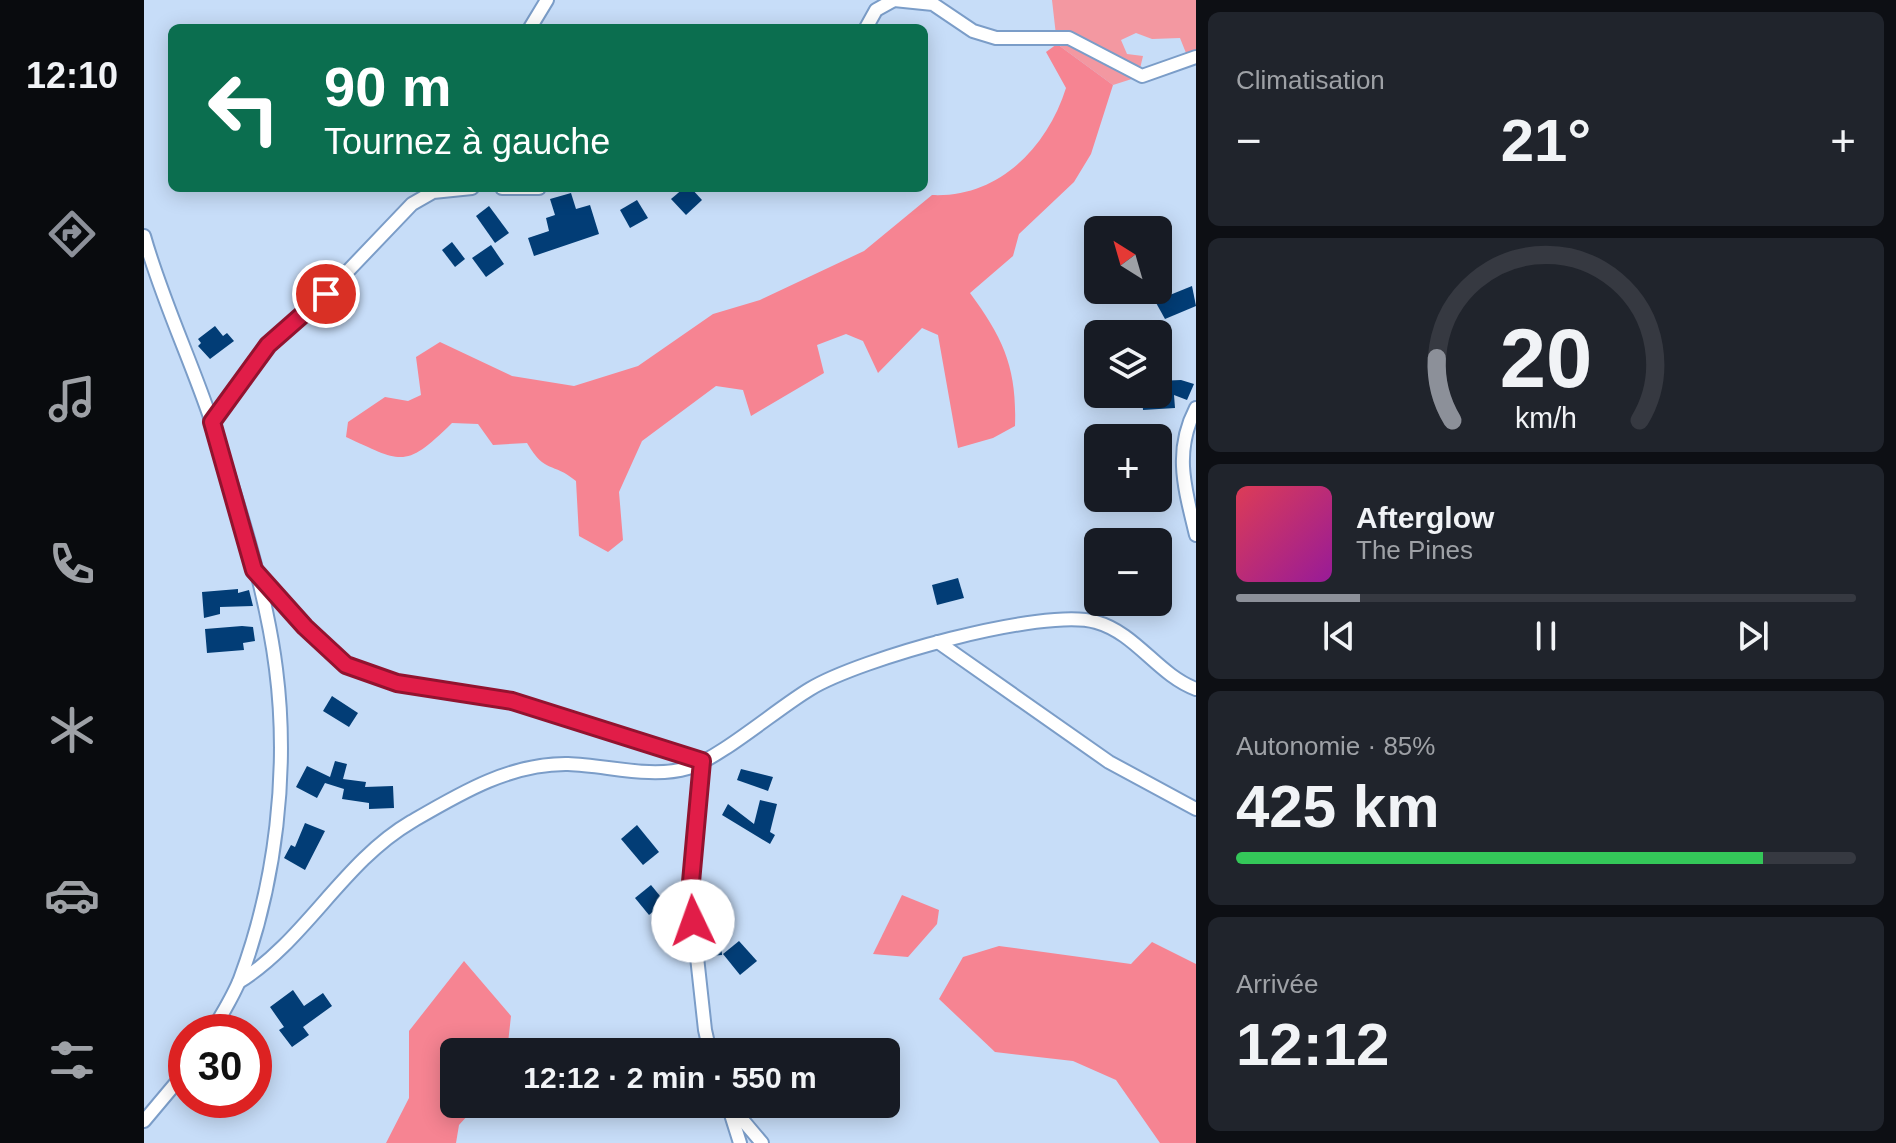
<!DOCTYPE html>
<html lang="fr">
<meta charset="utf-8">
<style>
:root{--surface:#171b24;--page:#20242c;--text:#f1f3f6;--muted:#9ea1a6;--line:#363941;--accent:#8c9099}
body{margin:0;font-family:Helvetica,sans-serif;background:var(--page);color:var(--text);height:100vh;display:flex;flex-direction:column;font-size:30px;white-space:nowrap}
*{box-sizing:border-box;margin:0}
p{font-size:26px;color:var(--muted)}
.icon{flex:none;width:44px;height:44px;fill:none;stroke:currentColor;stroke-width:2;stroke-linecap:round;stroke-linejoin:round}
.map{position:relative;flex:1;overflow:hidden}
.side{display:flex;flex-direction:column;gap:12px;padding:12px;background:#0d0f14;width:700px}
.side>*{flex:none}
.banner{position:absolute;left:24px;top:24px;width:760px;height:168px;border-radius:12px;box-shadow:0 4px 20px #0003;background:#0b6e4f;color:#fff;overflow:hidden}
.needle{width:52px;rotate:323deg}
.buttons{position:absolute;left:940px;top:216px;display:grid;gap:16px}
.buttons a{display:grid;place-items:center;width:88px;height:88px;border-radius:12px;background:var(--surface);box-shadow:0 4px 20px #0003;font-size:40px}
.speed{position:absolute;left:24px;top:1014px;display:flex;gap:16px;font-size:40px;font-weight:700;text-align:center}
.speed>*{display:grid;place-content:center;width:104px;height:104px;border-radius:50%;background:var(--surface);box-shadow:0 4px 20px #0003;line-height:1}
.speed .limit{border:12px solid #d22;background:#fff;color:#111}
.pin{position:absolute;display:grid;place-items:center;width:68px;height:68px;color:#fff;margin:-34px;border:4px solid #fff;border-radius:50%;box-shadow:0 2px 8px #0007}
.me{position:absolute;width:88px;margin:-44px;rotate:357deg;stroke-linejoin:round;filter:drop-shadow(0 0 6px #0008)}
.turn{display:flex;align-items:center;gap:28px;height:168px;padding:0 24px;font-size:36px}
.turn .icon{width:104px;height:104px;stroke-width:2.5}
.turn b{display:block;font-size:56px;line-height:68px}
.big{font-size:60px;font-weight:700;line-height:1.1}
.side .card{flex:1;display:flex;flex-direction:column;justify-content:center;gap:12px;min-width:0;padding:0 28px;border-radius:12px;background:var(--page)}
.side .dial{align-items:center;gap:0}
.dial svg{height:208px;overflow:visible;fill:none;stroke:var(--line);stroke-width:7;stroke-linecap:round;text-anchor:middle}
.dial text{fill:var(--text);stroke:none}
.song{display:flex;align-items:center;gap:24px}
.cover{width:96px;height:96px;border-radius:12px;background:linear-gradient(135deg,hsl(350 70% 55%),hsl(300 70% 35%))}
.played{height:8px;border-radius:4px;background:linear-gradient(90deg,var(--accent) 20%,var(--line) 20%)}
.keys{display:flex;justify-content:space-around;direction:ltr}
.heat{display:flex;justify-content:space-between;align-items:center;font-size:44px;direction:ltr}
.charge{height:12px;border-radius:6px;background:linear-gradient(90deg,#34c759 85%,var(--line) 0)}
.trip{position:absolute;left:296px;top:1038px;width:460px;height:80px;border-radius:12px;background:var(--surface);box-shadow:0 4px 20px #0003;font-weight:700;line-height:80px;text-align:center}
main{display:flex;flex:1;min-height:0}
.menu{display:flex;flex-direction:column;width:144px;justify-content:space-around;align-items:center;background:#090b0e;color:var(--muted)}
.menu .icon{width:56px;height:56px}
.menu .current{color:var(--accent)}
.menu b{font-size:36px;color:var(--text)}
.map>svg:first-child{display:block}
</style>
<main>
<nav class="menu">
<b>12:10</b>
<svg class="icon current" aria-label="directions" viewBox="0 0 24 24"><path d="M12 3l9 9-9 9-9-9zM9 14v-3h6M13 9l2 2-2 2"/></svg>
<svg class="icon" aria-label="music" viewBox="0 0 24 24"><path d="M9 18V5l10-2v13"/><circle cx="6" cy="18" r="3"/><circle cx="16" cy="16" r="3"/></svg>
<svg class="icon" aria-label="phone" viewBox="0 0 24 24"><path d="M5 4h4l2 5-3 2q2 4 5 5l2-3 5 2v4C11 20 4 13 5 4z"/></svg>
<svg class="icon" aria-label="climate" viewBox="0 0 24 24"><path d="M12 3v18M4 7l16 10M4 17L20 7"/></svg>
<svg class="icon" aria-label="car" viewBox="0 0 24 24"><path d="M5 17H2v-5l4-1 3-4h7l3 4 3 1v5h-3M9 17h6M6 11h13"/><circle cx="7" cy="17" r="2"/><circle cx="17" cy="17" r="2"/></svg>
<svg class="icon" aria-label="filters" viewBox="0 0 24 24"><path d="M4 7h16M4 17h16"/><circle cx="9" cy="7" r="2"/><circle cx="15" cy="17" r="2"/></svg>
</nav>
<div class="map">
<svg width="1052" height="1143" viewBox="0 0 1052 1143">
<rect width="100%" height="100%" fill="#c7ddf8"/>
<polygon fill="#f398a1" points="908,0 1052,0 1052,51 1042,53 1036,38 1008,39 992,33 977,40 983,54 999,56 994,77 969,85 913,44"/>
<g fill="#f68492">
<path d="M913 44 969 85 947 154 930 182 875 234 869 256 826 293C860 339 873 369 871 426L849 438 814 448 794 335 778 328 734 373 719 341 702 334 673 345 680 373 607 416 599 390 572 386 498 441 475 492 479 540 464 552 435 536 432 481C408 461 402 475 383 443L349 445 334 424 308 423C261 469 259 463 202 437L204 422 241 397 264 401 277 395 272 357 296 342 368 376 430 386 494 366 569 314 616 300 720 251 788 195C854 198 903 148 922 88L902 52Z"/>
<polygon points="758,895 795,910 793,924 764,957 729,954"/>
<polygon points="1008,942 1052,964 1052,1143 1016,1143 972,1080 929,1061 851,1052 795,999 819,957 855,946 987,964"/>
<polygon points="320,961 367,1016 363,1052 310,1052 310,1104 334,1104 315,1125 312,1143 242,1143 265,1098 265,1031"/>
</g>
<g fill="#023d76">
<polygon points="540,188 547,188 558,200 542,215 527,199"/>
<polygon points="427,193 432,209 446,205 455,234 390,256 384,238 405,231 402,218 411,215 406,199"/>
<polygon points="493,200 504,218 486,228 476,210"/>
<polygon points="345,206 365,233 351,243 332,216"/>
<polygon points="308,242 321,259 311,267 298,250"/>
<polygon points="347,245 360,264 342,277 328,258"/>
<polygon points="1048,286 1052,306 1021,319 1011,301"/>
<polygon points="71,326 79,336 83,333 90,341 66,359 54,346 57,343 54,339"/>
<polygon points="1037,380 1050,384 1043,400 1030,395 1031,408 999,410 998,394 1014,394 1014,381"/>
<polygon points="814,578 820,598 793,605 788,585"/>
<polygon points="94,589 94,593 105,590 109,606 76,607 76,614 60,618 58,592"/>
<polygon points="98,626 109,627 111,641 99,643 100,650 63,653 61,629"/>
<polygon points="188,696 214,713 205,727 179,711"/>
<polygon points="191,761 203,764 199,779 222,782 221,787 249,786 250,808 225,809 225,803 198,799 200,789 181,783 173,798 152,787 163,766 186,777"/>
<polygon points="597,769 629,777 624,791 593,780"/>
<polygon points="616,800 633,804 626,832 631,835 626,844 578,815 584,804 610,824"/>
<polygon points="161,823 181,831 161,870 140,858 147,845 151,847"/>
<polygon points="493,825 515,852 499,865 477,839"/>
<polygon points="507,885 521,902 505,915 491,898"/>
<polygon points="576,933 578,955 565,956 563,934"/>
<polygon points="595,941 613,961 596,975 579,954"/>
<polygon points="149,990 160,1006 179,993 188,1006 159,1027 165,1035 148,1047 135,1030 140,1027 126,1007"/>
</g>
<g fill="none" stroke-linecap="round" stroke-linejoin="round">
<g stroke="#7b9dc8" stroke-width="16">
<g id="minor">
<polyline points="750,0 789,4 829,31 852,38 925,38 998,76 1052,57"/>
<polyline points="386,28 403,0"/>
<polyline points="722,28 732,10 750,0"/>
<polyline points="358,188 395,188"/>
<path d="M0 236C18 300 47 360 68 423 93 500 122 589 132 669 145 770 132 883 96 979 89 997 77 1015 68 1032"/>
<path d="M1052 408C1029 452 1041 489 1052 535"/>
<polyline points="68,422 124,345 182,294 268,204 289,192 328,188"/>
<polyline points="112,572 161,627 202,665 253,683 368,701 558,761 546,893 561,1030 566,1052"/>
<polyline points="794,642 965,762 1052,809"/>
<path d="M95 982C161 941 199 862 267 822 315 794 366 763 424 764 462 765 507 779 544 768 576 758 634 708 666 689 715 659 899 607 952 622 992 633 1014 675 1052 689"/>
<polyline points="585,1104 618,1143"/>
<polyline points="585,1108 596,1143"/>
<polyline points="0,1121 42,1071"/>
</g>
</g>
<use href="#minor" stroke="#fff" stroke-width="12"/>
</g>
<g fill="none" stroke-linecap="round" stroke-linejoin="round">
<g stroke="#92132f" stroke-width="20">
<polyline id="route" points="182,294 124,345 68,422 110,570 161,627 202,665 253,683 368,701 558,761 546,893 549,921"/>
</g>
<use href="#route" stroke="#e11d48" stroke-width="14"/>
</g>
</svg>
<div class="buttons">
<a><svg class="needle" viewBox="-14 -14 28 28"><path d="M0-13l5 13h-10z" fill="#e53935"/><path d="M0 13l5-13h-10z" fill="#9ea1a6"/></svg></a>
<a><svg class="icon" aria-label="layers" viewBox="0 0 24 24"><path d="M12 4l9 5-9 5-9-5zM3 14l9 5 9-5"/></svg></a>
<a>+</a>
<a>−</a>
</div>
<div class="speed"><div class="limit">30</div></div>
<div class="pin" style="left:182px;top:294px;background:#d93025"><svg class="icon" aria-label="arrive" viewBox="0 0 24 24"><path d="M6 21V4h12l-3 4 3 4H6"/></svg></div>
<svg class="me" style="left:549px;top:921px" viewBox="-20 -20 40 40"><circle r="19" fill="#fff"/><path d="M0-13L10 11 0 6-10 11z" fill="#e11d48"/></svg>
<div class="trip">12:12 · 2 min · 550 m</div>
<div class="banner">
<div class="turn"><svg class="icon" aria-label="left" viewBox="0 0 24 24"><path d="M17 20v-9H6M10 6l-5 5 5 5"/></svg><div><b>90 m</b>Tournez à gauche</div></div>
</div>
</div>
<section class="side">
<div class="card"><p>Climatisation</p>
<div class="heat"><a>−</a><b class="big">21°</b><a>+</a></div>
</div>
<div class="card dial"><svg viewBox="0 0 100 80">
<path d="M14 69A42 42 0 1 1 86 69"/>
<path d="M14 69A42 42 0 0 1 8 45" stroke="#8c9099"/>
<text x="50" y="56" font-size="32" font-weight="700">20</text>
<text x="50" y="72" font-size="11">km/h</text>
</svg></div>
<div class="card">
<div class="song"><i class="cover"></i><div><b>Afterglow</b><p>The Pines</p></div></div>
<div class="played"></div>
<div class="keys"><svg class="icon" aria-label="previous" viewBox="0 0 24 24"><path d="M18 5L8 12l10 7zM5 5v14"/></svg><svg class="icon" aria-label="pause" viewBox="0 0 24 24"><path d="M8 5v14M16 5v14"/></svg><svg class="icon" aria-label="next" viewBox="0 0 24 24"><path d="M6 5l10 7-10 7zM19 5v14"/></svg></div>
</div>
<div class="card"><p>Autonomie · 85%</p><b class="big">425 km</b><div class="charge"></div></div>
<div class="card"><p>Arrivée</p><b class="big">12:12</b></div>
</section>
</main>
